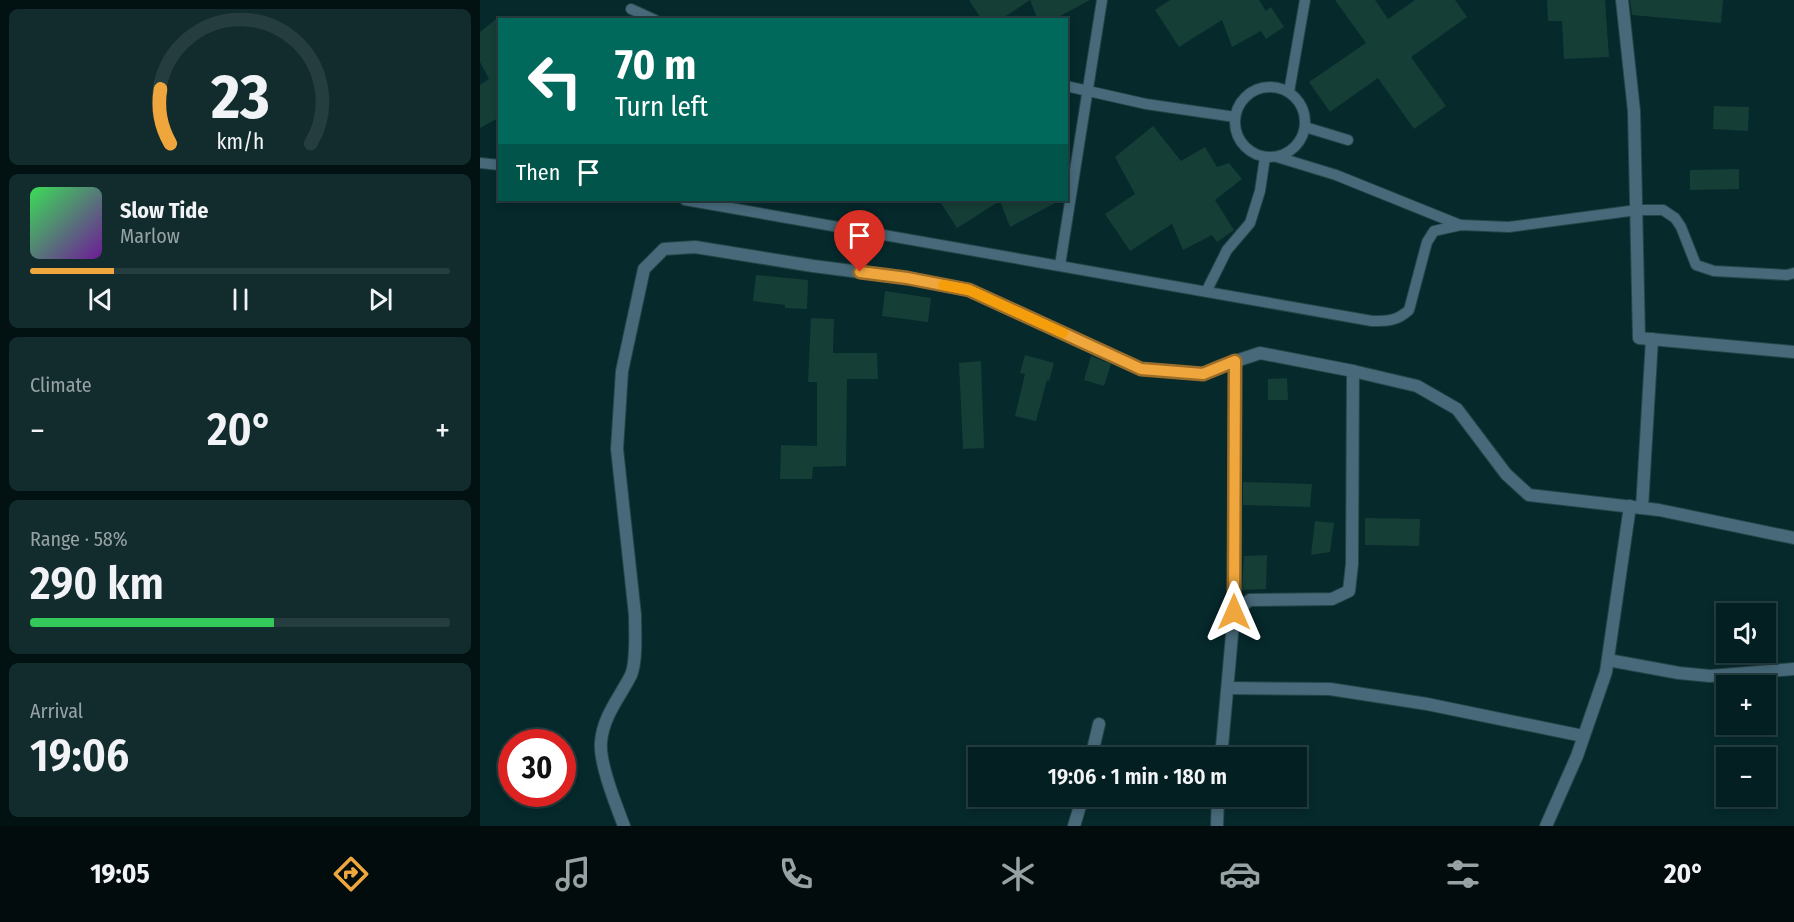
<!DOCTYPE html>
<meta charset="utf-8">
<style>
:root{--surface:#041f21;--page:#122c2e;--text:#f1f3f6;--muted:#97a2a5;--line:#253d3f;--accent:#efa73d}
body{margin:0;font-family:"Fira Sans Condensed",sans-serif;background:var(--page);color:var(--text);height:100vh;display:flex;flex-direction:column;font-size:22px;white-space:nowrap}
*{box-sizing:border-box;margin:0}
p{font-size:20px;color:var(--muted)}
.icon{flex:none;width:33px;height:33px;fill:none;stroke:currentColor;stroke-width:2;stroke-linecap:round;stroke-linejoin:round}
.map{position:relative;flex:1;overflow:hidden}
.drawer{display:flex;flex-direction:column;gap:9px;padding:9px;background:#021112;width:480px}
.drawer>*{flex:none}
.guide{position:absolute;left:18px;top:18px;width:570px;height:183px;border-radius:0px;box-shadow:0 3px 9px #0003,0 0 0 2px var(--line);background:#00695c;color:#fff;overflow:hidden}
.fabs{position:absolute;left:1236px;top:603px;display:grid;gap:12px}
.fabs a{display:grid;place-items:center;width:60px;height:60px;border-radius:0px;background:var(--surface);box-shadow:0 3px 9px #0003,0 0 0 2px var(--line);font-size:30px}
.speed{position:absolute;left:18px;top:729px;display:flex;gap:12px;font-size:30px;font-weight:700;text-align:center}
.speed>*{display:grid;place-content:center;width:78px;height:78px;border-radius:50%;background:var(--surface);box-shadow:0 3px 9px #0003,0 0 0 2px var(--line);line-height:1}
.speed .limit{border:9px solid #d22;background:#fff;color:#111}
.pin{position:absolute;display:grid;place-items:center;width:51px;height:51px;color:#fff;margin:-62px -26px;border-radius:50% 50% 50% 0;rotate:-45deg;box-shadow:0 0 6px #0007}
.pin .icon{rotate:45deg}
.me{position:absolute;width:66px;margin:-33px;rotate:0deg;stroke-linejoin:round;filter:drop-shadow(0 0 4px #0008)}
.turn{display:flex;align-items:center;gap:21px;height:126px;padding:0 18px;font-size:27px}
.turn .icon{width:78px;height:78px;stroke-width:2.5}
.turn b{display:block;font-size:42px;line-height:51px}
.then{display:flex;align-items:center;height:57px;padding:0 18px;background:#0003;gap:12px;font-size:22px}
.big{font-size:45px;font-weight:600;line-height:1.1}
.drawer .tile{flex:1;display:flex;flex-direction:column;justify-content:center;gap:9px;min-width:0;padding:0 21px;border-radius:9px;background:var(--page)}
.drawer .dial{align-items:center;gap:0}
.dial svg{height:156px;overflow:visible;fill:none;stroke:var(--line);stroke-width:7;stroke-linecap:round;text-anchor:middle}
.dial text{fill:var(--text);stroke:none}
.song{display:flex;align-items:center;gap:18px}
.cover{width:72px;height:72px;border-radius:9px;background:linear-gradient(135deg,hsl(130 70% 55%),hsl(280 70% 35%))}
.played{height:6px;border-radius:3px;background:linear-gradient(90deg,var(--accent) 20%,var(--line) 20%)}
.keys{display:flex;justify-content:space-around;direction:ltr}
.heat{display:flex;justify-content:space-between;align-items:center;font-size:33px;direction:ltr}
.charge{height:9px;border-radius:4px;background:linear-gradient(90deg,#34c759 58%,var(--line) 0)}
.trip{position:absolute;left:488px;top:747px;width:339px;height:60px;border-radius:0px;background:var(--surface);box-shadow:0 3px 9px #0003,0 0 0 2px var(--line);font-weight:600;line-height:60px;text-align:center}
.tab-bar{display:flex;height:96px;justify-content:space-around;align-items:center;background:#020c0d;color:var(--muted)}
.tab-bar .icon{width:42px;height:42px}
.tab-bar .selected{color:var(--accent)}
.tab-bar b{font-size:27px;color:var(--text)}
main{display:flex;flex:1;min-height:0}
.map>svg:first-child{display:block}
</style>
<main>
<section class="drawer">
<div class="tile dial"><svg viewBox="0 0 100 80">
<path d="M14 69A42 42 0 1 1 86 69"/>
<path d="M14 69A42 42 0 0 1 9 41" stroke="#efa73d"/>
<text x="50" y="56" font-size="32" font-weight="700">23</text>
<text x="50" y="72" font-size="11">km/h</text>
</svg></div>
<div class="tile">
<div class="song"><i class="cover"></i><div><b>Slow Tide</b><p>Marlow</p></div></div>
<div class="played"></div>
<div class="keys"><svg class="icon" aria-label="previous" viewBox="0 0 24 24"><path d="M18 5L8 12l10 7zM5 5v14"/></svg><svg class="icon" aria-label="pause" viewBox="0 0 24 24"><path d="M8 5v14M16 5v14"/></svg><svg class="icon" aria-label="next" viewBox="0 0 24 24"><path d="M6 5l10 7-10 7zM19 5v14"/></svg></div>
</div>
<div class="tile"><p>Climate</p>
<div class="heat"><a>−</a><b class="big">20°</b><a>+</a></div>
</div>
<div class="tile"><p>Range · 58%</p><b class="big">290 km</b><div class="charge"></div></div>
<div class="tile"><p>Arrival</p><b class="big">19:06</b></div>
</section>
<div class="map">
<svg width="1314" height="826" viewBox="0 0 1314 826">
<rect width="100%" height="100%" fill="#06292c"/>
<g fill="#153e36">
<polygon points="489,0 550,0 520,20 502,20"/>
<polygon points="550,0 610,0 573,20 558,20"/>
<polygon points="690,0 779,0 786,11 791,7 804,27 786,39 781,31 752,47 742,20 699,47 675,10"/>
<polygon points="855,0 895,0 908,19 935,0 975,0 987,17 931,57 966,106 934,129 898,78 850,112 829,82 886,43"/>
<polygon points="1067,0 1125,0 1129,57 1084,59 1082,21 1068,21"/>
<polygon points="1150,0 1243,0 1241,23 1152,15"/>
<polygon points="20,16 20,117 0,128 0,85 9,79 0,62 0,32"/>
<polygon points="1234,106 1269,107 1268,131 1233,129"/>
<polygon points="673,126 701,161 725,147 737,167 749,163 762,179 735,200 754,230 737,242 732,235 703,250 692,224 650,251 625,214 655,194 635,157"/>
<polygon points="1259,169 1259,189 1210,190 1210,170"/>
<polygon points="459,200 581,200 530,227 520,201 477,228"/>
<polygon points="276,275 328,280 327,309 305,308 305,305 273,301"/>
<polygon points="405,291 451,298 448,322 402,316"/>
<polygon points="331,318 354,319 353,353 397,353 398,379 367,379 366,466 333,467 332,479 300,479 301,445 337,446 337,382 328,382"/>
<polygon points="545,355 574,363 569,381 567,380 556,421 535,416 545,374 540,373"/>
<polygon points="611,356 631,364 624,386 604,380"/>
<polygon points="501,361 504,448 483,449 479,363"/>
<polygon points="807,378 808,400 788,400 788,379"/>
<polygon points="763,482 832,484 830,507 763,505"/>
<polygon points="885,518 940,519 939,546 885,545"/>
<polygon points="835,521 854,523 850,552 831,555"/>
<polygon points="787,555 786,589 762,590 764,556"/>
</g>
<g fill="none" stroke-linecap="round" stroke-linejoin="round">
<g stroke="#244548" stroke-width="12">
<g id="lane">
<polyline points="151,9 175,20"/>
<polyline points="586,86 666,104 755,117"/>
<circle cx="790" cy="122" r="35"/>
<polyline points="809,92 825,0"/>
<polyline points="825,127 868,140"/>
<polyline points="797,157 856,175 980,225"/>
<polyline points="0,163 20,165"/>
<path d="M205 200 892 321C908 321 917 321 929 310L947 242 954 231 981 225 1029 227 1157 210H1183L1195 218 1201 227 1216 265 1234 271 1307 275 1314 273"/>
<polyline points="580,265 622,0"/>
<polyline points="727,290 747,250 770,223 780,191 785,157"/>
</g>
</g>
<g stroke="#244548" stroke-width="14">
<g id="street">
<polyline points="1142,0 1154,111 1159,338 1314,352"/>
<polyline points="1162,508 1172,339"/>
<polyline points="754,612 755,361"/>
<polyline points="1128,660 1199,673 1230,676 1314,669"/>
<polyline points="748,688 850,689 947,704 1103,736"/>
<polyline points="611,758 619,724"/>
<polyline points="741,758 754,612 770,600 852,599 869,591 872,564 873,371"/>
<path d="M144 826C136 805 119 763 121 742 123 716 140 697 151 675 157 661 155 632 155 615L137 449 142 371 164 269 184 249 215 247 333 266 427 278 489 290 661 369 723 374 741 366 780 353 873 371 937 386 977 409 1026 474 1049 495 1179 510 1314 538"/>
<polyline points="594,826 603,796"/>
<polyline points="737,826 738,796"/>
<polyline points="1066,826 1097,756 1126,672 1150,506"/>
</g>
</g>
<use href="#lane" stroke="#476979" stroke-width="10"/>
<use href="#street" stroke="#476979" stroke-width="12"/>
</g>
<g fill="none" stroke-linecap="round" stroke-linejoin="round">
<g stroke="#9b6d28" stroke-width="15">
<polyline id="route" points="380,272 427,278 489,290 661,369 723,374 755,361 754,612"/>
</g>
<use href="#route" stroke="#efa73d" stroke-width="10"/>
<polyline stroke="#f59e0b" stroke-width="10" points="463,285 489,290 583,333"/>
</g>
</svg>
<div class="fabs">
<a><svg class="icon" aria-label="sound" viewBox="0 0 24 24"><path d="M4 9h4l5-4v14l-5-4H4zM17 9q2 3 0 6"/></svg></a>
<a>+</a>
<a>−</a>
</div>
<div class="speed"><div class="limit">30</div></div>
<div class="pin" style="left:380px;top:272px;background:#d93025"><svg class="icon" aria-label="arrive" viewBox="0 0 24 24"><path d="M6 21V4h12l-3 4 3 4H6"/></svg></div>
<svg class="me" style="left:754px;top:612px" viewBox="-20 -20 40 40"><path d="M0-17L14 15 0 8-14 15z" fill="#efa73d" stroke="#fff" stroke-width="4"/></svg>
<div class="trip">19:06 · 1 min · 180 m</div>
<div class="guide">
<div class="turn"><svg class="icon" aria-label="left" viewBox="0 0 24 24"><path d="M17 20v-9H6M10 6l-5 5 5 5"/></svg><div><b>70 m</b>Turn left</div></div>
<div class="then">Then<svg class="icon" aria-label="arrive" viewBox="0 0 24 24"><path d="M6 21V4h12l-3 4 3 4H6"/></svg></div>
</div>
</div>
</main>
<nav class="tab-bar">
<b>19:05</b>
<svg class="icon selected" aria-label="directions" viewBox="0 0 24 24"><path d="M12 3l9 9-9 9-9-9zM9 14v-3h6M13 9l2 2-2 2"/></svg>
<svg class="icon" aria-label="music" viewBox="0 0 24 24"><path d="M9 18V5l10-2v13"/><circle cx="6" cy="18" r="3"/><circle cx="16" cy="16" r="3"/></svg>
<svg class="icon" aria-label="phone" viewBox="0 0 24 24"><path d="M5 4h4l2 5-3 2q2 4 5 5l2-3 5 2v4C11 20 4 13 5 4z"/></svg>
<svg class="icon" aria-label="climate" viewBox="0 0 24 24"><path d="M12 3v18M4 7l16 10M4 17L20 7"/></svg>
<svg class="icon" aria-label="car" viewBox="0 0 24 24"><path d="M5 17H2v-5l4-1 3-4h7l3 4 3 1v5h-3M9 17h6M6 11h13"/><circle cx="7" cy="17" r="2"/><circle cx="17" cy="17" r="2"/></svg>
<svg class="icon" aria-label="filters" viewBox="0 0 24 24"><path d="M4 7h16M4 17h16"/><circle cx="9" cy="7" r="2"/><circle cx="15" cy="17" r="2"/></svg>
<b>20°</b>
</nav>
